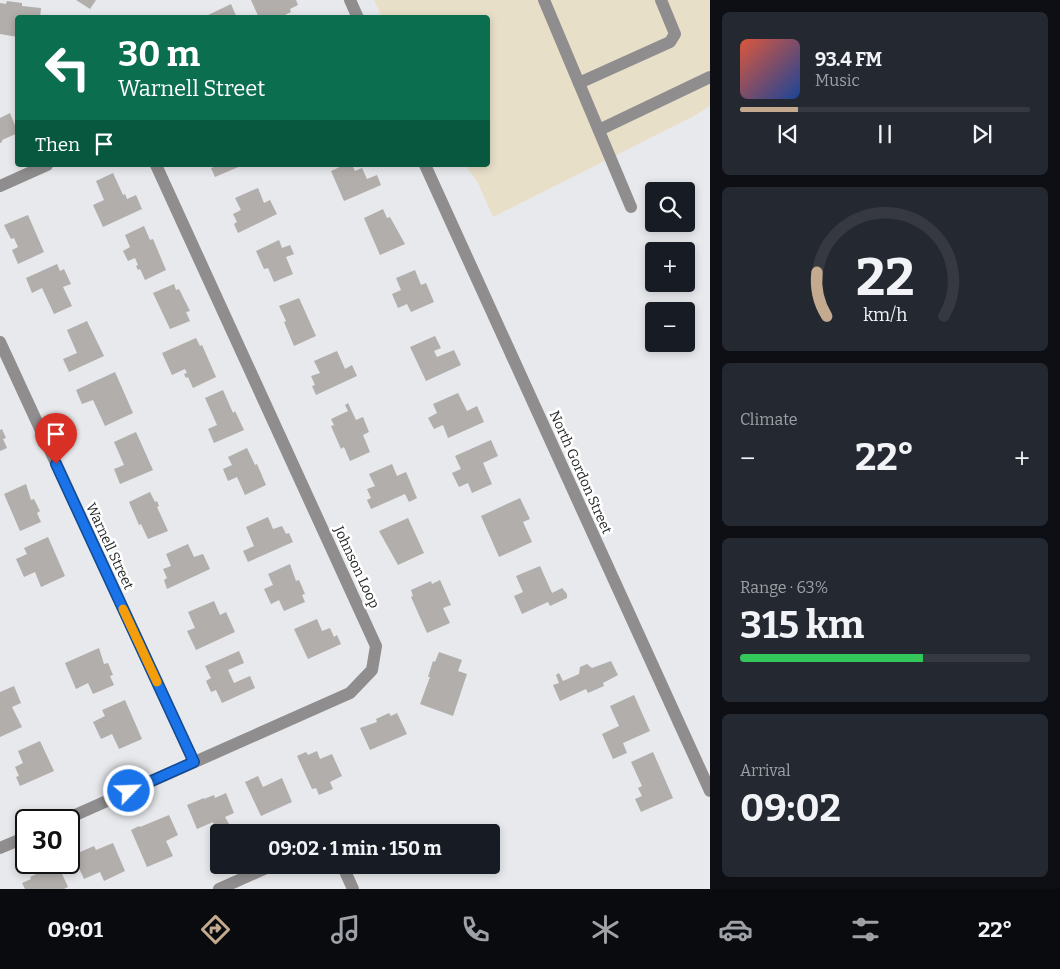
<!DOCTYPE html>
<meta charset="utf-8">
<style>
:root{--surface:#171b24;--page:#242831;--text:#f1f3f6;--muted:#9ea1a6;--line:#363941;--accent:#c4ab8f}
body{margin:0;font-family:Bitter,serif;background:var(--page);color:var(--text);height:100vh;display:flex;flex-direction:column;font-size:19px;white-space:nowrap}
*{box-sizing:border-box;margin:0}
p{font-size:16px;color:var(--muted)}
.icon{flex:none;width:28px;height:28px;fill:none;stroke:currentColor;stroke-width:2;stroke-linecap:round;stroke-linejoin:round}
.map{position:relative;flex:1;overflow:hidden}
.sheet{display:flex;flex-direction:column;gap:12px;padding:12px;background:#0d0f14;width:350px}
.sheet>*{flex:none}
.top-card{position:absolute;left:15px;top:15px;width:475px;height:152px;border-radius:5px;box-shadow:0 2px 8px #0003;background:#0b6e4f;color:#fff;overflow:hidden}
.fabs{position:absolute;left:645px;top:182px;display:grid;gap:10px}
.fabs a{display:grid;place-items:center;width:50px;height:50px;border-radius:5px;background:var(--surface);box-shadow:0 2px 8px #0003;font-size:25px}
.speed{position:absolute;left:15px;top:809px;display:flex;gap:10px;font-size:25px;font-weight:700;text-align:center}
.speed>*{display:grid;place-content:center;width:65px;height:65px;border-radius:50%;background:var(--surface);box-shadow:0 2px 8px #0003;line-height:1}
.speed .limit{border:2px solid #111;border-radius:8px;background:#fff;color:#111}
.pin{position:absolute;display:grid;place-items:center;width:42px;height:42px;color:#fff;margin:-51px -21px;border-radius:50% 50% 50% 0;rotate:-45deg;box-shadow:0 0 5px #0007}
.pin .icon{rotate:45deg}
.me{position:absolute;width:55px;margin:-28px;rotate:66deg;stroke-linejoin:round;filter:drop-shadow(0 0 4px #0008)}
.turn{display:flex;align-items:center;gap:18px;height:105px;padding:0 20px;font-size:22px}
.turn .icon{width:65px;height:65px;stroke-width:2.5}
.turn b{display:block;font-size:35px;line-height:42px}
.then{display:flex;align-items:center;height:48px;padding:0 20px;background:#0003;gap:10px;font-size:19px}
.big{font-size:38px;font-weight:700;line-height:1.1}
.sheet .card{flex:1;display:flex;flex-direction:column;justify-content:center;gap:8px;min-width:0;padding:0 18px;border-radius:8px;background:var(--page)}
.sheet .dial{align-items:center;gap:0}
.dial svg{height:130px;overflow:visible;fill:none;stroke:var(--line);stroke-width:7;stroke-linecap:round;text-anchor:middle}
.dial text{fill:var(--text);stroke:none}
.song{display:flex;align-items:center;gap:15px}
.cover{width:60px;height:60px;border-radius:8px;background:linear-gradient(135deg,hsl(10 70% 55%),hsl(220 70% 35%))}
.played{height:5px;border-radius:2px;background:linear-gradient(90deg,var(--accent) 20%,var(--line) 20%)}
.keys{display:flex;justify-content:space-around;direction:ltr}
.heat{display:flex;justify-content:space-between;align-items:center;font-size:28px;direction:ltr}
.charge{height:8px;border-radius:4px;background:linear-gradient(90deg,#34c759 63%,var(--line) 0)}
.trip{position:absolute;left:210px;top:824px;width:290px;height:50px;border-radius:5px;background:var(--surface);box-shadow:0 2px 8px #0003;font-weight:700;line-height:50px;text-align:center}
.dock{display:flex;height:80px;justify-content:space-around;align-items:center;background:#090b0e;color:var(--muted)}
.dock .icon{width:35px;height:35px}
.dock .selected{color:var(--accent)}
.dock b{font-size:22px;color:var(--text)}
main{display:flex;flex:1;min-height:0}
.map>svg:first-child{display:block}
</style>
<main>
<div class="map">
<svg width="710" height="889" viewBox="0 0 710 889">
<rect width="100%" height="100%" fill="#e7e9ec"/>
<polygon fill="#e8dfc9" points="374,0 710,0 710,106 692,117 493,217 477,181 465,165 488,165 488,18 382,17"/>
<g fill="#b1aeac">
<polygon points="76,0 96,0 90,9"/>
<polygon points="251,0 296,0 298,5 290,9 291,12 279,18 277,15 271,18 259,18"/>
<polygon points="7,1 22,3 22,6 41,8 40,18 18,18 18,37 0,34 0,3 6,4"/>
<polygon points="231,4 237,18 202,18"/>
<polygon points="10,113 18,133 2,140 2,142 0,143 0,118"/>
<polygon points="213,165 243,165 215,177 211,168 214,167"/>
<polygon points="344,165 352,165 355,171 362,168 367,179 377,175 381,185 344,201 331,171"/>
<polygon points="113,173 123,195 125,194 127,199 136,195 142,209 103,227 93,205 104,200 96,181"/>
<polygon points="258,188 264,203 270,200 277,214 238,233 234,224 237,222 233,214 241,210 235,198"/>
<polygon points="383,209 387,218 390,217 405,244 380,255 364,218"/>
<polygon points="28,215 44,252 18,264 12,250 18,247 14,238 11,239 4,225"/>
<polygon points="144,226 150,240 153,239 166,270 145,280 140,269 138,270 136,266 138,265 135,258 128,261 123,251 130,247 125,235"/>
<polygon points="279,240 282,248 290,245 294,254 286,257 293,274 274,282 268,268 264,269 256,251"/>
<polygon points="57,264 60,271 64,269 71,284 63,287 72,306 54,314 42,288 32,293 26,278"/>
<polygon points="415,270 421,285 426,283 434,302 411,312 407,304 398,308 392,294 401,290 396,278"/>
<polygon points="174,284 176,290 179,289 190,311 186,312 190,321 170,329 153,293"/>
<polygon points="299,298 316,336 294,346 284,322 286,321 279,306"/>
<polygon points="87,321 104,356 69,372 63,359 77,353 67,330"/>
<polygon points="435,336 441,348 434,351 437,357 454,350 461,365 426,381 410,347"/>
<polygon points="196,338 200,346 202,345 216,377 193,388 188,377 186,378 184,374 187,373 185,369 172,375 162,353"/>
<polygon points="337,351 345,369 352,365 357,376 316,395 312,386 315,385 311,376 320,373 314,361"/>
<polygon points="115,372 133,413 105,426 93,400 82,404 76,390"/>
<polygon points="223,390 233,413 235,411 244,430 214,443 208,429 217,425 205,398"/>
<polygon points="458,393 467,411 477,406 484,422 448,438 443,425 434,429 428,418 437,413 433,404"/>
<polygon points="348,403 356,420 363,417 369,432 363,435 370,452 350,461 344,447 341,449 331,426 334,425 331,419 348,411 345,405"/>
<polygon points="2,429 6,438 3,439 7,448 0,451 0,430"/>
<polygon points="136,432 153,470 120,484 114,469 124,465 114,442"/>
<polygon points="491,440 498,456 483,463 492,484 472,493 468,483 459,487 452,473 461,469 455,456"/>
<polygon points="247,448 255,465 257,464 266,485 245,495 237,477 228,481 223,469 232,465 228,457"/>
<polygon points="392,464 397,476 406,472 417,498 409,502 405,494 371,509 367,500 371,498 367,489 375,486 369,474"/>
<polygon points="26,484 31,500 34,499 40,511 37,513 41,522 20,531 4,494"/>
<polygon points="150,492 155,502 157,501 159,506 157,507 168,531 148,539 141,524 139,525 129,502"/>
<polygon points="520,498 530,519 523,522 532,542 499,557 481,516"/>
<polygon points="268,517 273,529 282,526 286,534 289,533 293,542 248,562 243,551 254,546 246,527"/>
<polygon points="408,518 424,553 398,565 379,531"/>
<polygon points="48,537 65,576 41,587 35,572 24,577 16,559 27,554 24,548"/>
<polygon points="188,544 194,557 203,554 210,569 167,589 164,580 167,578 163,569 171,566 166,554"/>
<polygon points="290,564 296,581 299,580 305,594 302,595 305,602 284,611 279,600 271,604 264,589 273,585 268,574"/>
<polygon points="540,566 552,593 562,588 567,594 567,598 550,606 548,602 522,614 514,596 523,592 516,576"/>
<polygon points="440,580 451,605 443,608 450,623 427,633 411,597 413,596 411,590 431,581 432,584"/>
<polygon points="214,601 220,615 226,612 235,632 196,650 187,631 195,628 188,612"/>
<polygon points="317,619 322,631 330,628 334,637 337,635 341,644 308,659 294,629"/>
<polygon points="99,648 104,664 108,663 113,675 110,676 114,685 93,694 88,683 76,689 65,663"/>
<polygon points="239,651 244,663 228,670 234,683 250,676 255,688 222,703 216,690 211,692 206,681 211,678 205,666"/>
<polygon points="439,652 462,660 458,671 467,674 453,716 420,704 430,677 428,677 433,661 435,662"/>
<polygon points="611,661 618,675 603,683 604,686 588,693 586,689 560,701 553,685 559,683 556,675 559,673 563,681 579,674 580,667 587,664 592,668"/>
<polygon points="14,686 21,703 12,707 22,727 0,737 0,692"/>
<polygon points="634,695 650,731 623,743 627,753 613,759 602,734 619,726 610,706"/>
<polygon points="125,700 142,739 119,749 112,734 101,739 93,722 105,716 102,710"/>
<polygon points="389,713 391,716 397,713 407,734 370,750 360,728 377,722 376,719"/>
<polygon points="40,741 54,771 20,786 16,777 19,776 15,767 23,763 18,751"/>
<polygon points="317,751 320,759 332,754 342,776 330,782 333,789 319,795 316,788 312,789 297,756 306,752 308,755"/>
<polygon points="653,752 673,798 641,812 635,799 642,796 638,788 642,786 631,762"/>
<polygon points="258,776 263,787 282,778 292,802 261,816 245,782"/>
<polygon points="226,793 234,813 225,817 229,824 216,830 213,822 197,829 187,805 204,798 204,799 214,795 215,798"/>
<polygon points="169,815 178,835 166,841 173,856 147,867 131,830 139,826 140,827"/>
<polygon points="113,843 125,871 104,881 100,872 84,879 73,855 94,846 96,850"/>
<polygon points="59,867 68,887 64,889 25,889 22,883 31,879 30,877 43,871 45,874"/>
</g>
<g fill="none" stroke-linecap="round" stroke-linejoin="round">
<g stroke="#8f8d8d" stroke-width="12">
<polyline points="350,0 358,18"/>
<polyline points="544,0 631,207"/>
<polyline points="579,83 670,42 675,34 661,0"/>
<polyline points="599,130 710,77"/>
<polyline points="425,165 710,791"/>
<polyline points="0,186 47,165"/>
<polyline points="0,342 194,762"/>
<polyline points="64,820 350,693 372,670 376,646 156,165"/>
<polyline points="0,848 26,837"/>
<polyline points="340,865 343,867 353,889"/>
<polyline points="219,889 273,865"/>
</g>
</g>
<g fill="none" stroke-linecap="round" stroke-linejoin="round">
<g stroke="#114b97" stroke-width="12">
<polyline id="route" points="56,464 194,762 129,791"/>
</g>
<use href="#route" stroke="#1a73e8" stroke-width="9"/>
<polyline stroke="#f59e0b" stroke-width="9" points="123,609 157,682"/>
</g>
<g text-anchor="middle" stroke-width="5" stroke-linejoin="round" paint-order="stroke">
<g font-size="14" fill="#28292a" stroke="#fff">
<text transform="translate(581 472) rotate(66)" y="5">North Gordon Street</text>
<text transform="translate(110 546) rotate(65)" y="5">Warnell Street</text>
<text transform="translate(357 567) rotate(65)" y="5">Johnson Loop</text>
</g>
</g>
</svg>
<div class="fabs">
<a><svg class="icon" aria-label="search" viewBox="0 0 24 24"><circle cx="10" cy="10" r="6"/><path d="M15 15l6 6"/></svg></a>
<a>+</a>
<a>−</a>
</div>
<div class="speed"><div class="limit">30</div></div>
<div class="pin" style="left:56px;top:464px;background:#d93025"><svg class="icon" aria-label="arrive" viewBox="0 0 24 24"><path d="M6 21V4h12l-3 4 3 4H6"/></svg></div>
<svg class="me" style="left:129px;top:791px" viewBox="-20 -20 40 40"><circle r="17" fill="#1a73e8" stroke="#fff" stroke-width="3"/><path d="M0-11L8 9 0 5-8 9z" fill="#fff"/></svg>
<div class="trip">09:02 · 1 min · 150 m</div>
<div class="top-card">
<div class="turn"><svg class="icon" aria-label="left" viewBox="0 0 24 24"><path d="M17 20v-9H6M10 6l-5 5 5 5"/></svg><div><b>30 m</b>Warnell Street</div></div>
<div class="then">Then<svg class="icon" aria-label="arrive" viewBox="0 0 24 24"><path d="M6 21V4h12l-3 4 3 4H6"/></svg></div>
</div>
</div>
<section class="sheet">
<div class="card">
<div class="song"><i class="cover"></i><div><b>93.4 FM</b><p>Music</p></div></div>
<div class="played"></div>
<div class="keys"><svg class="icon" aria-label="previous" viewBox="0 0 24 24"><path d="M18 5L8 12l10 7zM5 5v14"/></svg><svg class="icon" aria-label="pause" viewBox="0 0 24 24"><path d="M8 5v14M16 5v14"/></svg><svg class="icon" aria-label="next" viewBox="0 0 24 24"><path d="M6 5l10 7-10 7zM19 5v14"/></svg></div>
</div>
<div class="card dial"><svg viewBox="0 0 100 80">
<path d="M14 69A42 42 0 1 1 86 69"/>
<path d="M14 69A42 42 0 0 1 8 42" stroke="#c4ab8f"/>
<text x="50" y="56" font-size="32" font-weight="700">22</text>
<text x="50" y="72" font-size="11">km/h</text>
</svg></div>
<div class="card"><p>Climate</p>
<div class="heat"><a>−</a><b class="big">22°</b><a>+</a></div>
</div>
<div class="card"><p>Range · 63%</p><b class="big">315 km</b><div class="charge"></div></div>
<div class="card"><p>Arrival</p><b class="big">09:02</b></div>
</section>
</main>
<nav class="dock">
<b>09:01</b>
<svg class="icon selected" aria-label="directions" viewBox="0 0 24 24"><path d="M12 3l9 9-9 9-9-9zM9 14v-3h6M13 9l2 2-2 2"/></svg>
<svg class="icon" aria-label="music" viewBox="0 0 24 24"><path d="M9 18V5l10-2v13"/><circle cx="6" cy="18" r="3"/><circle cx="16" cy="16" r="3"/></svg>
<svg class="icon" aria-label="phone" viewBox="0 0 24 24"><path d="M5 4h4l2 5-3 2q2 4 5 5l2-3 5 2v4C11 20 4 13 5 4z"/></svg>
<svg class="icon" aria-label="climate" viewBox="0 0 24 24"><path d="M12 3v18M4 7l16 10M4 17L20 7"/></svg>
<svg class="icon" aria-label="car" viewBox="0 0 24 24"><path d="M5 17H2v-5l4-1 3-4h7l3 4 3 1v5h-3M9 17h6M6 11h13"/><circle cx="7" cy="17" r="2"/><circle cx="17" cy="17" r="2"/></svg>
<svg class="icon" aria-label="filters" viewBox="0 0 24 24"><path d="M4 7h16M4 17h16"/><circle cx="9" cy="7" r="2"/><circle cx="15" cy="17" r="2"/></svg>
<b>22°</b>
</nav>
